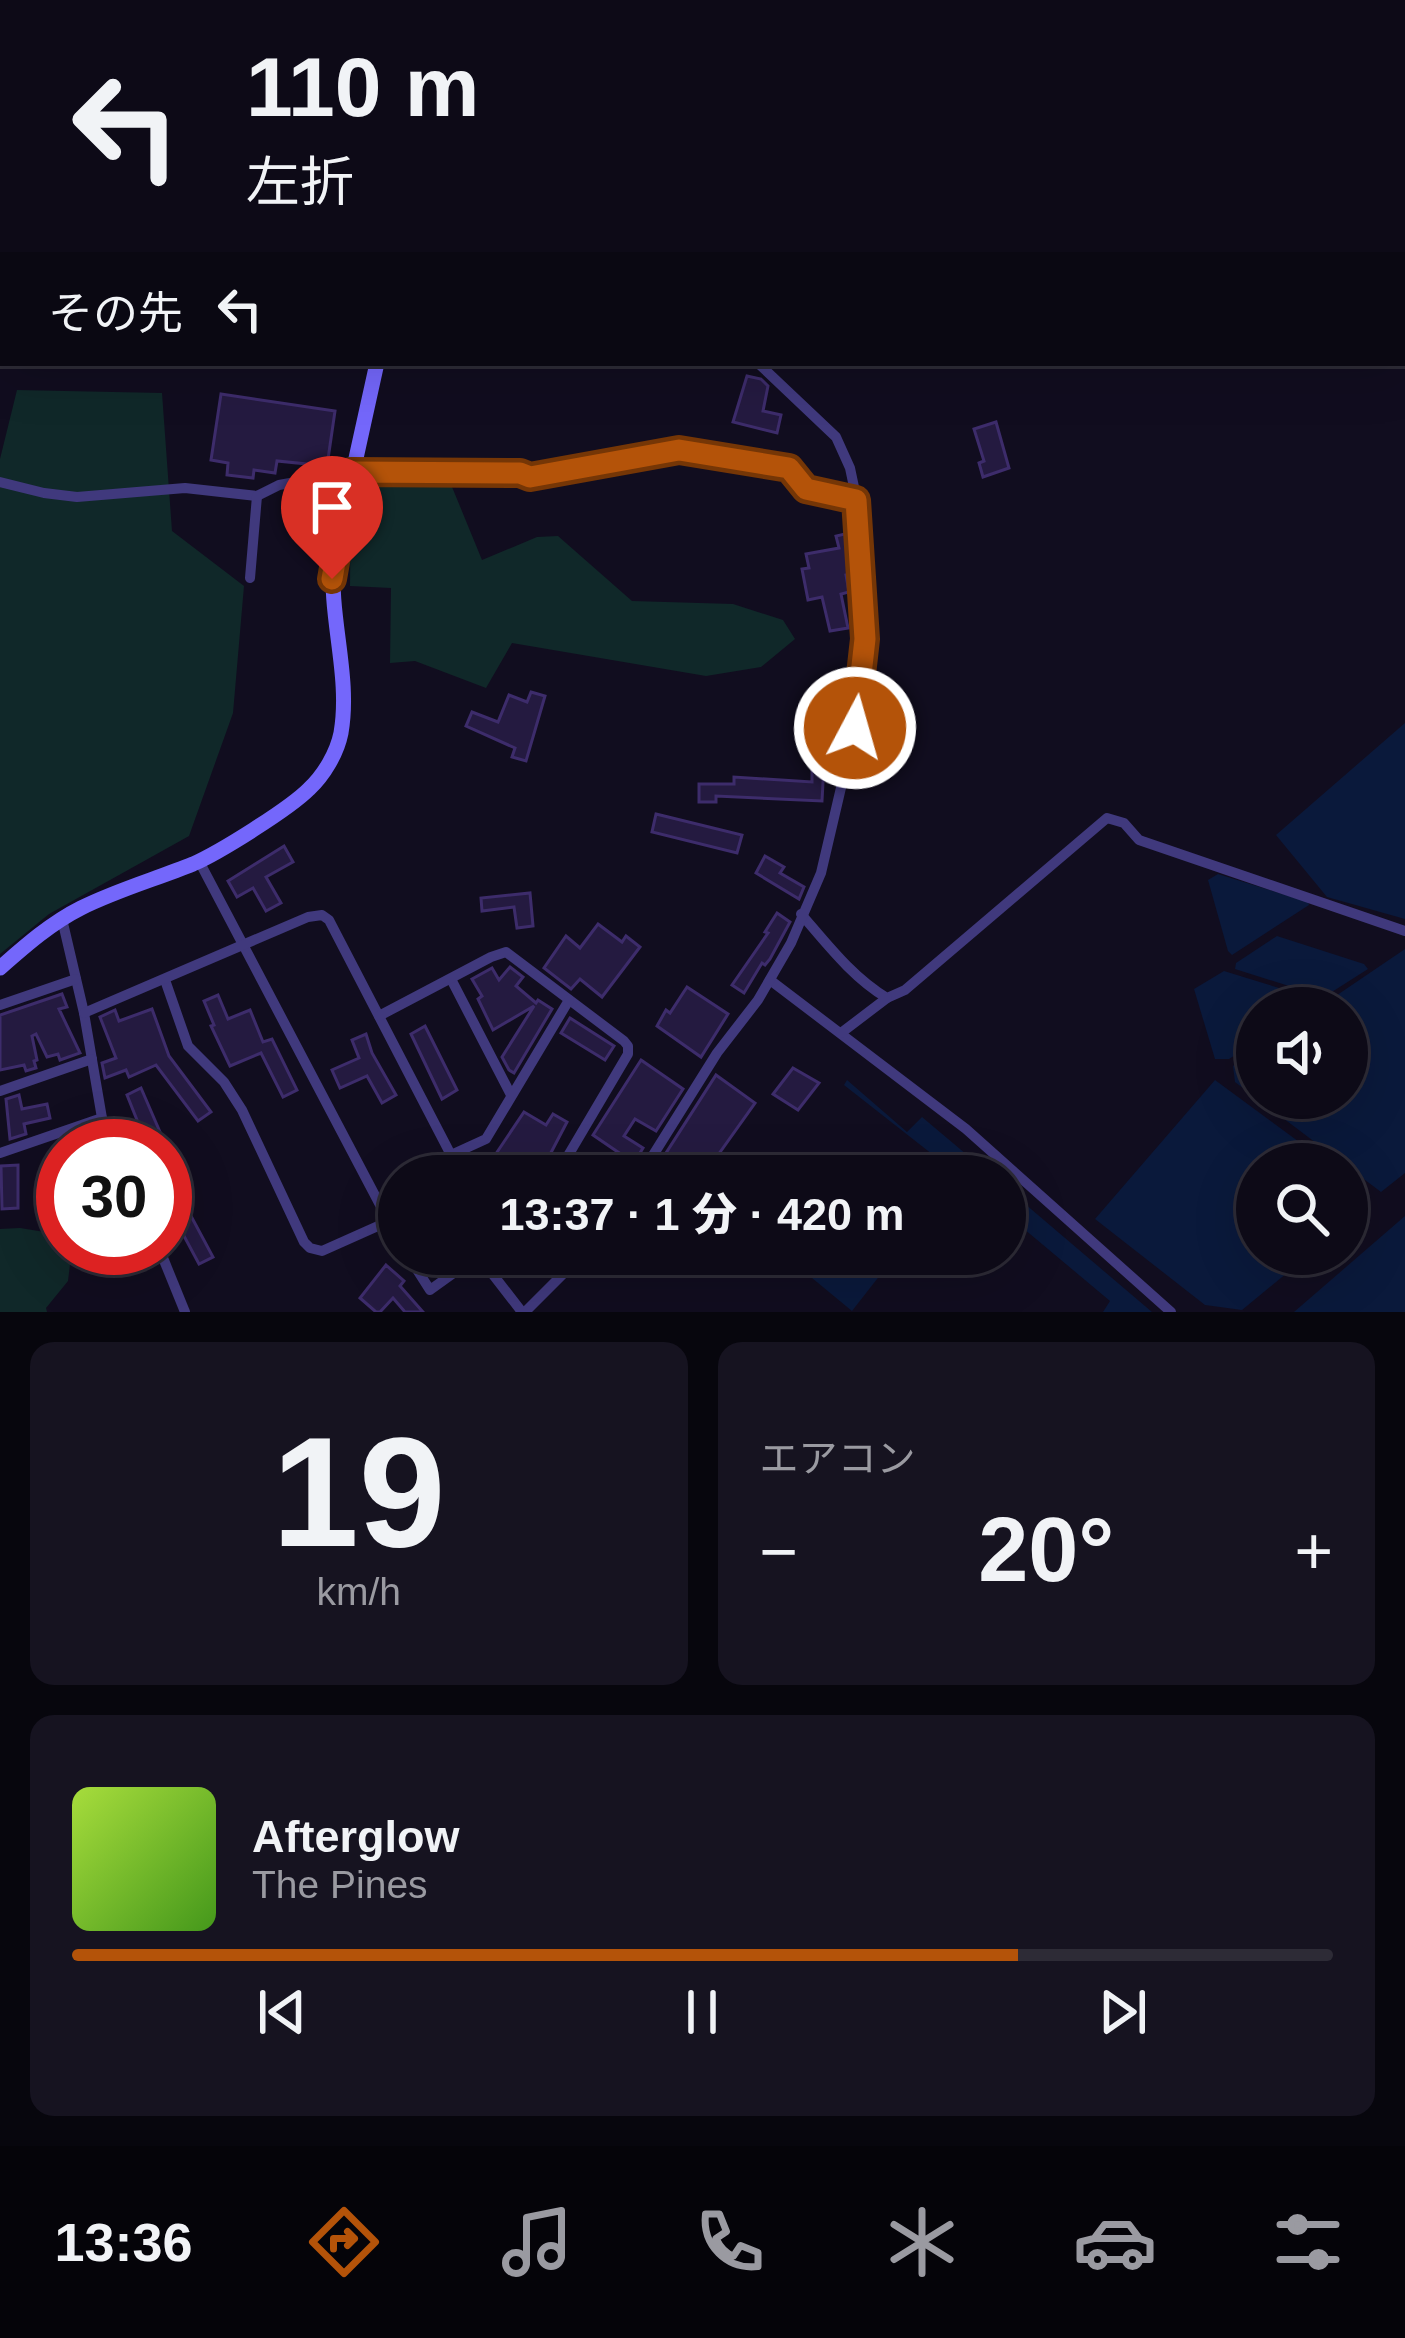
<!DOCTYPE html>
<html lang="ja">
<meta charset="utf-8">
<style>
:root{--surface:#0d0a17;--page:#161320;--text:#f1f3f6;--muted:#9a9aa1;--line:#2d2b36;--accent:#b45309}
body{margin:0;font-family:Arial,"Noto Sans JP",sans-serif;background:var(--page);color:var(--text);height:100vh;display:flex;flex-direction:column;font-size:45px;white-space:nowrap}
*{box-sizing:border-box;margin:0}
p{font-size:39px;color:var(--muted)}
.icon{flex:none;width:66px;height:66px;fill:none;stroke:currentColor;stroke-width:2;stroke-linecap:round;stroke-linejoin:round}
.map{position:relative;height:1312px;overflow:hidden}
.drawer{display:flex;flex-direction:column;gap:30px;padding:30px;background:#07060d;flex:1}
.drawer>*{flex:none}
.top-card{position:absolute;left:0px;top:0px;width:1407px;height:366px;box-shadow:0 12px 48px #0002,0 0 0 3px var(--line);background:#0d0a17;color:var(--text);overflow:hidden}
.tools{position:absolute;left:1236px;top:987px;display:grid;gap:24px}
.tools a{display:grid;place-items:center;width:132px;height:132px;border-radius:50%;background:var(--surface);box-shadow:0 12px 48px #0002,0 0 0 3px var(--line);font-size:60px}
.speed{position:absolute;left:36px;top:1119px;display:flex;gap:24px;font-size:60px;font-weight:700;text-align:center}
.speed>*{display:grid;place-content:center;width:156px;height:156px;border-radius:50%;background:var(--surface);box-shadow:0 12px 48px #0002,0 0 0 3px var(--line);line-height:1}
.speed .limit{border:18px solid #d22;background:#fff;color:#111}
.pin{position:absolute;display:grid;place-items:center;width:102px;height:102px;color:#fff;margin:-123px -51px;border-radius:50% 50% 50% 0;rotate:-45deg;box-shadow:0 0 12px #0007}
.pin .icon{rotate:45deg}
.me{position:absolute;width:132px;margin:-66px;rotate:6deg;stroke-linejoin:round;filter:drop-shadow(0 0 9px #0008)}
.turn{display:flex;align-items:center;gap:42px;height:252px;padding:0 48px;font-size:54px}
.turn .icon{width:156px;height:156px;stroke-width:2.5}
.turn b{display:block;font-size:84px;line-height:102px}
.then{display:flex;align-items:center;height:114px;padding:0 48px;background:#0003;gap:24px;font-size:45px}
.big{font-size:90px;font-weight:800;line-height:1.1}
.drawer .widget{flex:1;display:flex;flex-direction:column;justify-content:center;gap:18px;min-width:0;padding:0 42px;border-radius:24px;background:var(--page)}
.drawer .dial{align-items:center;gap:0}
.dial b{font-size:156px;line-height:1}
.song{display:flex;align-items:center;gap:36px}
.cover{width:144px;height:144px;border-radius:18px;background:linear-gradient(135deg,hsl(80 70% 55%),hsl(100 70% 35%))}
.played{height:12px;border-radius:6px;background:linear-gradient(90deg,var(--accent) 75%,var(--line) 75%)}
.keys{display:flex;justify-content:space-around;direction:ltr}
.heat{display:flex;justify-content:space-between;align-items:center;font-size:66px;direction:ltr}
.drawer .tiles{flex:1;display:grid;gap:30px;grid-template-columns:1fr 1fr}
.widget:last-child{grid-column:span 2}
.trip{position:absolute;left:378px;top:1155px;width:648px;height:120px;border-radius:60px;background:var(--surface);box-shadow:0 12px 48px #0002,0 0 0 3px var(--line);font-weight:800;line-height:120px;text-align:center}
.menu{display:flex;height:192px;justify-content:space-around;align-items:center;background:#050409;color:var(--muted)}
.menu .icon{width:84px;height:84px}
.menu .on{color:var(--accent)}
.menu b{font-size:54px;color:var(--text)}
.map>svg:first-child{display:block}
</style>
<div class="map">
<svg width="1405" height="1312" viewBox="0 0 1405 1312">
<rect width="100%" height="100%" fill="#110d1f"/>
<g fill="#102829">
<polygon points="17,390 162,393 172,531 244,586 233,713 189,836 49,914 0,954 0,459"/>
<polygon points="351,472 450,482 482,560 537,537 558,536 632,601 733,604 783,620 795,639 761,667 706,676 512,643 486,688 415,661 390,663 391,588 350,586"/>
<polygon points="20,1228 63,1235 63,1248 72,1248 68,1281 46,1308 47,1312 0,1312 0,1229"/>
</g>
<g fill="#0a193b">
<polygon points="798,0 1405,0 1405,57 1404,3 797,3"/>
<polygon points="1405,723 1405,919 1327,897 1276,835"/>
<polygon points="1218,874 1308,902 1309,905 1232,955 1228,951 1208,880"/>
<polygon points="1277,936 1364,964 1368,969 1324,997 1235,969 1236,963"/>
<polygon points="1405,949 1405,1173 1381,1192 1235,1082 1233,1066 1257,1049 1257,1098 1347,1098 1347,1008 1318,1008"/>
<polygon points="1224,971 1315,999 1314,1004 1308,1008 1257,1008 1257,1041 1229,1059 1215,1059 1194,989"/>
<polygon points="847,1080 907,1132 922,1117 992,1176 960,1176 844,1085"/>
<polygon points="1215,1080 1329,1164 1257,1164 1257,1254 1310,1254 1242,1310 1205,1305 1095,1219"/>
<polygon points="1005,1187 1152,1312 1103,1312 1110,1301 1005,1213"/>
<polygon points="1405,1216 1405,1312 1294,1312"/>
<polygon points="783,1254 892,1254 895,1256 852,1311"/>
</g>
<g fill="#241a40" stroke="#3d2c6b" stroke-width="3">
<polygon points="747,376 761,379 768,386 763,411 781,415 777,433 733,422"/>
<polygon points="221,394 335,411 327,466 277,461 275,473 254,470 253,478 227,475 228,463 211,460"/>
<polygon points="996,422 1009,468 983,477 979,463 984,461 974,429"/>
<polygon points="849,533 851,556 848,557 851,574 846,575 849,592 841,594 848,628 830,631 822,597 808,600 802,569 809,568 806,554 839,548 836,536"/>
<polygon points="531,692 545,696 526,761 512,757 515,748 466,726 472,712 498,722 509,695 527,702"/>
<polygon points="812,745 829,745 829,764 824,764 822,801 716,796 716,802 699,802 699,784 734,784 734,777 812,782"/>
<polygon points="656,814 742,835 737,853 652,832"/>
<polygon points="284,846 293,862 266,877 281,903 266,911 253,888 237,897 228,881"/>
<polygon points="765,856 784,867 780,873 804,887 799,899 756,873"/>
<polygon points="530,893 533,926 517,928 514,907 482,911 481,898"/>
<polygon points="777,913 790,922 770,959 765,965 762,963 744,993 732,985 768,933 765,932"/>
<polygon points="598,924 622,942 626,936 640,947 602,997 580,979 571,989 544,968 566,936 580,948"/>
<polygon points="510,967 523,977 516,986 536,1003 538,1000 552,1009 514,1073 509,1070 502,1057 534,1006 493,1030 478,999 482,996 472,979 492,968 499,980"/>
<polygon points="687,987 728,1014 701,1057 657,1026 666,1010 670,1013"/>
<polygon points="62,994 67,1007 59,1009 80,1053 60,1060 58,1054 47,1057 36,1034 32,1036 37,1060 34,1061 36,1068 26,1071 24,1065 0,1070 0,1015"/>
<polygon points="218,995 228,1019 250,1010 263,1042 272,1039 297,1090 283,1097 261,1053 230,1066 211,1026 214,1025 204,1001"/>
<polygon points="152,1009 169,1056 211,1112 198,1121 156,1065 129,1077 126,1070 105,1078 102,1063 116,1058 100,1017 115,1010 119,1021"/>
<polygon points="570,1018 614,1046 605,1060 561,1033"/>
<polygon points="425,1026 457,1090 442,1099 411,1034"/>
<polygon points="366,1034 372,1053 396,1095 382,1103 367,1076 340,1088 332,1070 359,1058 352,1040"/>
<polygon points="641,1060 683,1089 656,1131 635,1119 624,1136 643,1148 634,1163 593,1135"/>
<polygon points="793,1068 819,1083 798,1110 773,1094"/>
<polygon points="716,1075 755,1103 703,1176 675,1176 659,1164"/>
<polygon points="141,1088 160,1132 145,1139 143,1134 124,1143 118,1129 137,1120 127,1095"/>
<polygon points="19,1095 22,1109 47,1104 50,1118 24,1124 26,1134 10,1139 6,1099"/>
<polygon points="524,1112 546,1125 553,1114 567,1122 545,1164 550,1167 546,1176 539,1176 515,1163 507,1176 481,1176"/>
<polygon points="18,1165 18,1208 2,1209 1,1166"/>
<polygon points="191,1216 213,1257 199,1264 177,1223"/>
<polygon points="386,1265 404,1281 400,1286 423,1312 405,1312 393,1298 380,1312 376,1312 360,1298"/>
</g>
<g fill="none" stroke-linecap="round" stroke-linejoin="round">
<g stroke="#40397d" stroke-width="10">
<polyline points="56,0 61,3"/>
<polyline points="78,3 79,0"/>
<polyline points="0,482 44,493 77,497 185,488 257,496 279,485 351,472 483,472 519,473 530,477 679,450 789,468 806,489 856,499"/>
<polyline points="250,578 257,496"/>
<polyline points="199,861 399,1241"/>
<path d="M801 914C827 944 853 978 887 998L905 990 1107 818 1124 823 1139 840 1405 931"/>
<polyline points="62,919 84,1013 102,1118 115,1146"/>
<polyline points="451,979 511,1095"/>
<polyline points="165,980 188,1046 224,1082 242,1110 304,1242 310,1248 322,1251 387,1222"/>
<polyline points="770,980 966,1129 1171,1312"/>
<polyline points="0,1005 76,979"/>
<polyline points="84,1013 308,917 322,915 329,920 451,1155 457,1176"/>
<polyline points="379,1016 491,957 506,952 624,1041 628,1046 628,1054 556,1176"/>
<polyline points="841,1033 887,998"/>
<polyline points="0,1091 92,1059"/>
<polyline points="0,1153 102,1118"/>
<polyline points="451,1155 486,1139 569,1000"/>
<polyline points="640,1176 717,1053 758,1000 791,943 821,873 855,728 865,639 861,562 854,487 850,468 836,437 758,363"/>
<polyline points="159,1248 185,1312"/>
<polyline points="407,1254 430,1290 480,1254"/>
<polyline points="477,1254 522,1312"/>
<polyline points="525,1312 583,1254"/>
</g>
<g stroke="#7467fb" stroke-width="15">
<polyline points="433,0 434,3"/>
<polyline points="518,3 521,0"/>
<path d="M0 968C25 946 51 923 81 908 117 890 156 879 193 864 220 852 289 809 309 789 324 775 337 753 341 733 351 675 328 616 334 558L377 363"/>
</g>
</g>
<g fill="none" stroke-linecap="round" stroke-linejoin="round">
<g stroke="#753606" stroke-width="30">
<polyline id="route" points="332,579 351,472 520,473 530,477 679,450 789,468 806,489 856,500 865,639 855,728"/>
</g>
<use href="#route" stroke="#b45309" stroke-width="21"/>
</g>
</svg>
<div class="tools">
<a><svg class="icon" aria-label="sound" viewBox="0 0 24 24"><path d="M4 9h4l5-4v14l-5-4H4zM17 9q2 3 0 6"/></svg></a>
<a><svg class="icon" aria-label="search" viewBox="0 0 24 24"><circle cx="10" cy="10" r="6"/><path d="M15 15l6 6"/></svg></a>
</div>
<div class="speed"><div class="limit">30</div></div>
<div class="pin" style="left:332px;top:579px;background:#d93025"><svg class="icon" aria-label="arrive" viewBox="0 0 24 24"><path d="M6 21V4h12l-3 4 3 4H6"/></svg></div>
<svg class="me" style="left:855px;top:728px" viewBox="-20 -20 40 40"><circle r="17" fill="#b45309" stroke="#fff" stroke-width="3"/><path d="M0-11L8 9 0 5-8 9z" fill="#fff"/></svg>
<div class="trip">13:37 · 1 分 · 420 m</div>
<div class="top-card">
<div class="turn"><svg class="icon" aria-label="left" viewBox="0 0 24 24"><path d="M17 20v-9H6M10 6l-5 5 5 5"/></svg><div><b>110 m</b>左折</div></div>
<div class="then">その先<svg class="icon" aria-label="left" viewBox="0 0 24 24"><path d="M17 20v-9H6M10 6l-5 5 5 5"/></svg></div>
</div>
</div>
<section class="drawer">
<div class="tiles">
<div class="widget dial"><b>19</b><p>km/h</p></div>
<div class="widget"><p>エアコン</p>
<div class="heat"><a>−</a><b class="big">20°</b><a>+</a></div>
</div>
<div class="widget">
<div class="song"><i class="cover"></i><div><b>Afterglow</b><p>The Pines</p></div></div>
<div class="played"></div>
<div class="keys"><svg class="icon" aria-label="previous" viewBox="0 0 24 24"><path d="M18 5L8 12l10 7zM5 5v14"/></svg><svg class="icon" aria-label="pause" viewBox="0 0 24 24"><path d="M8 5v14M16 5v14"/></svg><svg class="icon" aria-label="next" viewBox="0 0 24 24"><path d="M6 5l10 7-10 7zM19 5v14"/></svg></div>
</div>
</div>
</section>
<nav class="menu">
<b>13:36</b>
<svg class="icon on" aria-label="directions" viewBox="0 0 24 24"><path d="M12 3l9 9-9 9-9-9zM9 14v-3h6M13 9l2 2-2 2"/></svg>
<svg class="icon" aria-label="music" viewBox="0 0 24 24"><path d="M9 18V5l10-2v13"/><circle cx="6" cy="18" r="3"/><circle cx="16" cy="16" r="3"/></svg>
<svg class="icon" aria-label="phone" viewBox="0 0 24 24"><path d="M5 4h4l2 5-3 2q2 4 5 5l2-3 5 2v4C11 20 4 13 5 4z"/></svg>
<svg class="icon" aria-label="climate" viewBox="0 0 24 24"><path d="M12 3v18M4 7l16 10M4 17L20 7"/></svg>
<svg class="icon" aria-label="car" viewBox="0 0 24 24"><path d="M5 17H2v-5l4-1 3-4h7l3 4 3 1v5h-3M9 17h6M6 11h13"/><circle cx="7" cy="17" r="2"/><circle cx="17" cy="17" r="2"/></svg>
<svg class="icon" aria-label="filters" viewBox="0 0 24 24"><path d="M4 7h16M4 17h16"/><circle cx="9" cy="7" r="2"/><circle cx="15" cy="17" r="2"/></svg>
</nav>
